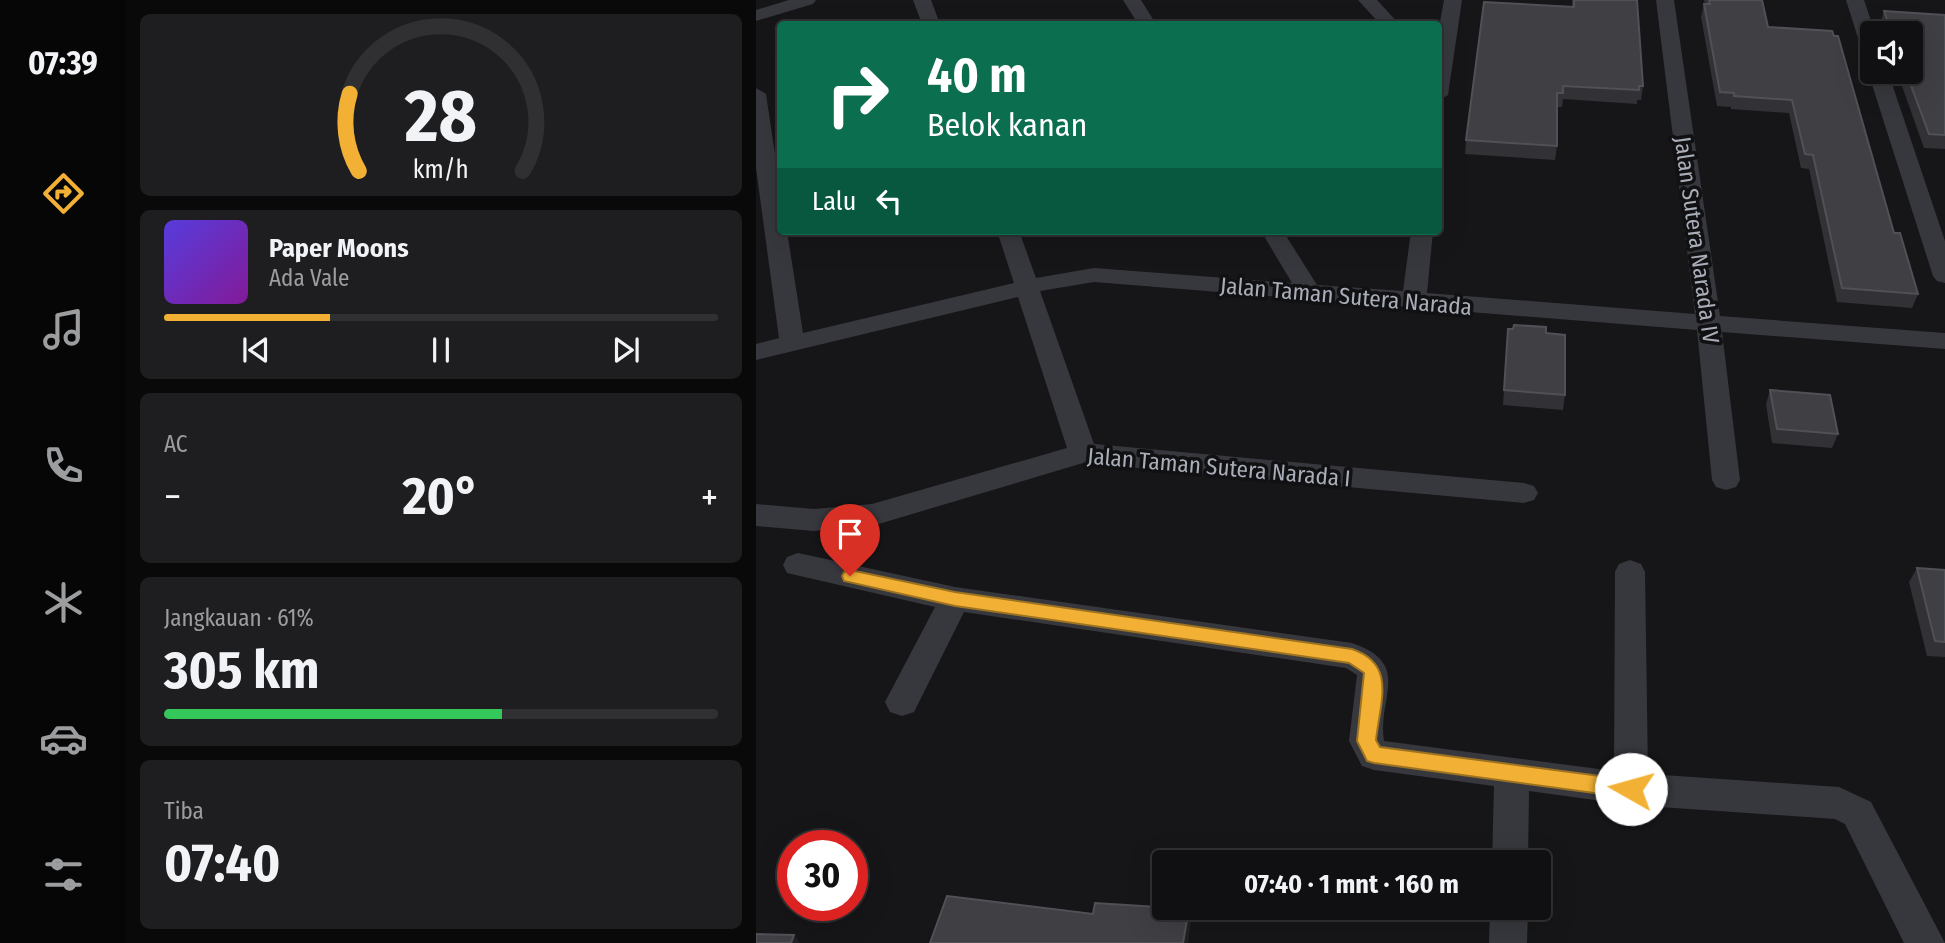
<!DOCTYPE html>
<html lang="id">
<meta charset="utf-8">
<style>
:root{--surface:#101012;--page:#1e1e20;--text:#f1f3f6;--muted:#9c9d9f;--line:#303032;--accent:#f2b134}
body{margin:0;font-family:"Fira Sans Condensed",sans-serif;background:var(--page);color:var(--text);height:100vh;display:flex;flex-direction:column;font-size:26px;white-space:nowrap}
*{box-sizing:border-box;margin:0}
p{font-size:23px;color:var(--muted)}
.icon{flex:none;width:38px;height:38px;fill:none;stroke:currentColor;stroke-width:2;stroke-linecap:round;stroke-linejoin:round}
.map{position:relative;flex:1;overflow:hidden}
.details{display:flex;flex-direction:column;gap:14px;padding:14px;background:#09090a;width:630px}
.details>*{flex:none}
.top-card{position:absolute;left:21px;top:21px;width:665px;height:214px;border-radius:7px;box-shadow:0 7px 28px #0002,0 0 0 2px var(--line);background:#0b6e4f;color:#fff;overflow:hidden}
.tools{position:absolute;left:1104px;top:21px;display:grid;gap:14px}
.tools a{display:grid;place-items:center;width:63px;height:63px;border-radius:7px;background:var(--surface);box-shadow:0 7px 28px #0002,0 0 0 2px var(--line);font-size:35px}
.speed{position:absolute;left:21px;top:830px;display:flex;gap:14px;font-size:35px;font-weight:700;text-align:center}
.speed>*{display:grid;place-content:center;width:91px;height:91px;border-radius:50%;background:var(--surface);box-shadow:0 7px 28px #0002,0 0 0 2px var(--line);line-height:1}
.speed .limit{border:10px solid #d22;background:#fff;color:#111}
.pin{position:absolute;display:grid;place-items:center;width:60px;height:60px;color:#fff;margin:-72px -30px;border-radius:50% 50% 50% 0;rotate:-45deg;box-shadow:0 0 7px #0007}
.pin .icon{rotate:45deg}
.me{position:absolute;width:77px;margin:-38px;rotate:277deg;stroke-linejoin:round;filter:drop-shadow(0 0 5px #0008)}
.turn{display:flex;align-items:center;gap:24px;height:147px;padding:0 35px;font-size:32px}
.turn .icon{width:91px;height:91px;stroke-width:2.5}
.turn b{display:block;font-size:49px;line-height:60px}
.then{display:flex;align-items:center;height:66px;padding:0 35px;background:#0003;gap:14px;font-size:26px}
.big{font-size:52px;font-weight:700;line-height:1.1}
.details .card{flex:1;display:flex;flex-direction:column;justify-content:center;gap:10px;min-width:0;padding:0 24px;border-radius:10px;background:var(--page)}
.details .dial{align-items:center;gap:0}
.dial svg{height:182px;overflow:visible;fill:none;stroke:var(--line);stroke-width:7;stroke-linecap:round;text-anchor:middle}
.dial text{fill:var(--text);stroke:none}
.song{display:flex;align-items:center;gap:21px}
.cover{width:84px;height:84px;border-radius:10px;background:linear-gradient(135deg,hsl(250 70% 55%),hsl(290 70% 35%))}
.played{height:7px;border-radius:4px;background:linear-gradient(90deg,var(--accent) 30%,var(--line) 30%)}
.keys{display:flex;justify-content:space-around;direction:ltr}
.heat{display:flex;justify-content:space-between;align-items:center;font-size:38px;direction:ltr}
.charge{height:10px;border-radius:5px;background:linear-gradient(90deg,#34c759 61%,var(--line) 0)}
.trip{position:absolute;left:396px;top:850px;width:399px;height:70px;border-radius:7px;background:var(--surface);box-shadow:0 7px 28px #0002,0 0 0 2px var(--line);font-weight:700;line-height:70px;text-align:center}
main{display:flex;flex:1;min-height:0}
.menu{display:flex;flex-direction:column;width:126px;justify-content:space-around;align-items:center;background:#060607;color:var(--muted)}
.menu .icon{width:49px;height:49px}
.menu .current{color:var(--accent)}
.menu b{font-size:32px;color:var(--text)}
.map>svg:first-child{display:block}
</style>
<main>
<nav class="menu">
<b>07:39</b>
<svg class="icon current" aria-label="directions" viewBox="0 0 24 24"><path d="M12 3l9 9-9 9-9-9zM9 14v-3h6M13 9l2 2-2 2"/></svg>
<svg class="icon" aria-label="music" viewBox="0 0 24 24"><path d="M9 18V5l10-2v13"/><circle cx="6" cy="18" r="3"/><circle cx="16" cy="16" r="3"/></svg>
<svg class="icon" aria-label="phone" viewBox="0 0 24 24"><path d="M5 4h4l2 5-3 2q2 4 5 5l2-3 5 2v4C11 20 4 13 5 4z"/></svg>
<svg class="icon" aria-label="climate" viewBox="0 0 24 24"><path d="M12 3v18M4 7l16 10M4 17L20 7"/></svg>
<svg class="icon" aria-label="car" viewBox="0 0 24 24"><path d="M5 17H2v-5l4-1 3-4h7l3 4 3 1v5h-3M9 17h6M6 11h13"/><circle cx="7" cy="17" r="2"/><circle cx="17" cy="17" r="2"/></svg>
<svg class="icon" aria-label="filters" viewBox="0 0 24 24"><path d="M4 7h16M4 17h16"/><circle cx="9" cy="7" r="2"/><circle cx="15" cy="17" r="2"/></svg>
</nav>
<section class="details">
<div class="card dial"><svg viewBox="0 0 100 80">
<path d="M14 69A42 42 0 1 1 86 69"/>
<path d="M14 69A42 42 0 0 1 10 35" stroke="#f2b134"/>
<text x="50" y="56" font-size="32" font-weight="700">28</text>
<text x="50" y="72" font-size="11">km/h</text>
</svg></div>
<div class="card">
<div class="song"><i class="cover"></i><div><b>Paper Moons</b><p>Ada Vale</p></div></div>
<div class="played"></div>
<div class="keys"><svg class="icon" aria-label="previous" viewBox="0 0 24 24"><path d="M18 5L8 12l10 7zM5 5v14"/></svg><svg class="icon" aria-label="pause" viewBox="0 0 24 24"><path d="M8 5v14M16 5v14"/></svg><svg class="icon" aria-label="next" viewBox="0 0 24 24"><path d="M6 5l10 7-10 7zM19 5v14"/></svg></div>
</div>
<div class="card"><p>AC</p>
<div class="heat"><a>−</a><b class="big">20°</b><a>+</a></div>
</div>
<div class="card"><p>Jangkauan · 61%</p><b class="big">305 km</b><div class="charge"></div></div>
<div class="card"><p>Tiba</p><b class="big">07:40</b></div>
</section>
<div class="map">
<svg width="1189" height="943" viewBox="0 0 1189 943">
<rect width="100%" height="100%" fill="#161618"/>
<g fill="none" stroke-linecap="round" stroke-linejoin="round">
<g fill="#37383d" fill-rule="evenodd">
<polygon points="33,0 60,0 57,4 0,21 0,10"/>
<polygon points="157,0 175,0 184,24 166,24"/>
<polygon points="367,0 385,0 400,24 382,24"/>
<polygon points="602,0 621,0 643,24 624,24"/>
<polygon points="688,0 706,0 692,95 682,101 682,33"/>
<polygon points="900,0 918,0 964,316 1189,333 1189,349 966,332 984,480 980,487 970,490 960,487 956,480 941,330 338,282 284,291 338,444 768,483 778,486 782,493 778,500 768,503 327,463 116,526 58,531 0,526 0,504 58,509 116,504 311,448 262,297 0,360 0,344 23,338 0,168 0,88 10,94 24,188 24,231 31,231 47,333 258,283 241,231 263,231 280,278 338,268 536,283 505,231 527,231 561,285 647,291 655,231 677,231 671,293 939,314"/>
<polygon points="1090,0 1108,0 1119,33 1116,60 1107,54"/>
<polygon points="1116,68 1116,72 1132,72 1189,241 1189,283 1181,281 1177,276 1112,72"/>
<path d="M42 553 199 587 596 643C657 664 621 697 628 741L858 771 859 572 863 564 874 560 885 564 889 572 892 774 1083 787 1115 802 1189 943H1148L1089 824 1079 819 875 805 773 791 772 863H736L738 786 618 770 606 766 593 741 601 675 590 668 208 612 158 712 146 716 134 712 129 702 179 607 31 573 27 565 31 557Z"/>
<polygon points="734,908 772,908 771,943 733,943"/>
</g>
</g>
<g fill="#323236">
<polygon points="816,0 881,0 887,86 885,100 881,100 881,104 807,99 806,107 801,107 801,146 799,160 709,154 710,140 816,7"/>
<polygon points="948,0 1006,0 1012,27 1138,233 1162,294 1156,308 1081,302 1053,169 1045,168 1033,113 975,109 975,107 961,106 945,17 948,4 949,4"/>
<polygon points="1128,11 1189,15 1189,149 1168,148 1141,72 1155,72 1155,33 1127,33 1124,24"/>
<polygon points="752,329 790,333 809,395 807,410 747,405"/>
<polygon points="1014,390 1082,434 1076,448 1016,443 1010,404"/>
<polygon points="1161,568 1189,570 1189,657 1171,656 1153,582"/>
</g>
<g fill="#212124">
<polygon points="433,909 435,922 432,943 427,943"/>
<polygon points="38,935 44,943 35,943"/>
</g>
<g fill="#3f3f44" stroke="#4f5156" stroke-width="2">
<polygon points="818,0 881,0 887,86 883,86 883,90 807,86 807,93 801,93 801,146 710,140 728,2 818,7"/>
<polygon points="953,0 1006,0 1012,27 1076,31 1078,36 1082,36 1138,233 1144,233 1162,294 1086,288 1057,155 1049,154 1036,100 978,96 978,93 964,92 948,4 954,4"/>
<polygon points="1128,11 1189,15 1189,135 1173,134 1150,72 1155,72 1155,33 1136,33"/>
<polygon points="758,325 790,327 790,333 809,335 809,395 748,390 752,329 757,329"/>
<polygon points="1014,390 1074,395 1082,434 1021,429"/>
<polygon points="1161,568 1189,570 1189,642 1179,641"/>
<polygon points="191,896 337,914 339,903 433,909 427,943 174,943"/>
<polygon points="0,934 38,935 35,943 0,943"/>
</g>
<path fill="#f2b134" stroke="#9d7322" stroke-width="2" d="M94 570 199 592 596 649C641 664 624 702 620 740L624 747 875 780 882 783 885 789 882 795 875 798 618 763 611 761 601 741 608 673 593 663 199 606 88 581 86 576 88 572Z"/>
<g text-anchor="middle" stroke-width="7" stroke-linejoin="round" paint-order="stroke">
<g font-size="23" fill="#a8adb8" stroke="#111113">
<text transform="translate(941 240) rotate(82)" y="8">Jalan Sutera Narada IV</text>
<text transform="translate(590 296) rotate(5)" y="8">Jalan Taman Sutera Narada</text>
<text transform="translate(463 467) rotate(5)" y="8">Jalan Taman Sutera Narada I</text>
</g>
</g>
</svg>
<div class="tools">
<a><svg class="icon" aria-label="sound" viewBox="0 0 24 24"><path d="M4 9h4l5-4v14l-5-4H4zM17 9q2 3 0 6"/></svg></a>
</div>
<div class="speed"><div class="limit">30</div></div>
<div class="pin" style="left:94px;top:576px;background:#d93025"><svg class="icon" aria-label="arrive" viewBox="0 0 24 24"><path d="M6 21V4h12l-3 4 3 4H6"/></svg></div>
<svg class="me" style="left:875px;top:789px" viewBox="-20 -20 40 40"><circle r="19" fill="#fff"/><path d="M0-13L10 11 0 6-10 11z" fill="#f2b134"/></svg>
<div class="trip">07:40 · 1 mnt · 160 m</div>
<div class="top-card">
<div class="turn"><svg class="icon" aria-label="right" viewBox="0 0 24 24"><path d="M7 20v-9h11M14 6l5 5-5 5"/></svg><div><b>40 m</b>Belok kanan</div></div>
<div class="then">Lalu<svg class="icon" aria-label="left" viewBox="0 0 24 24"><path d="M17 20v-9H6M10 6l-5 5 5 5"/></svg></div>
</div>
</div>
</main>
